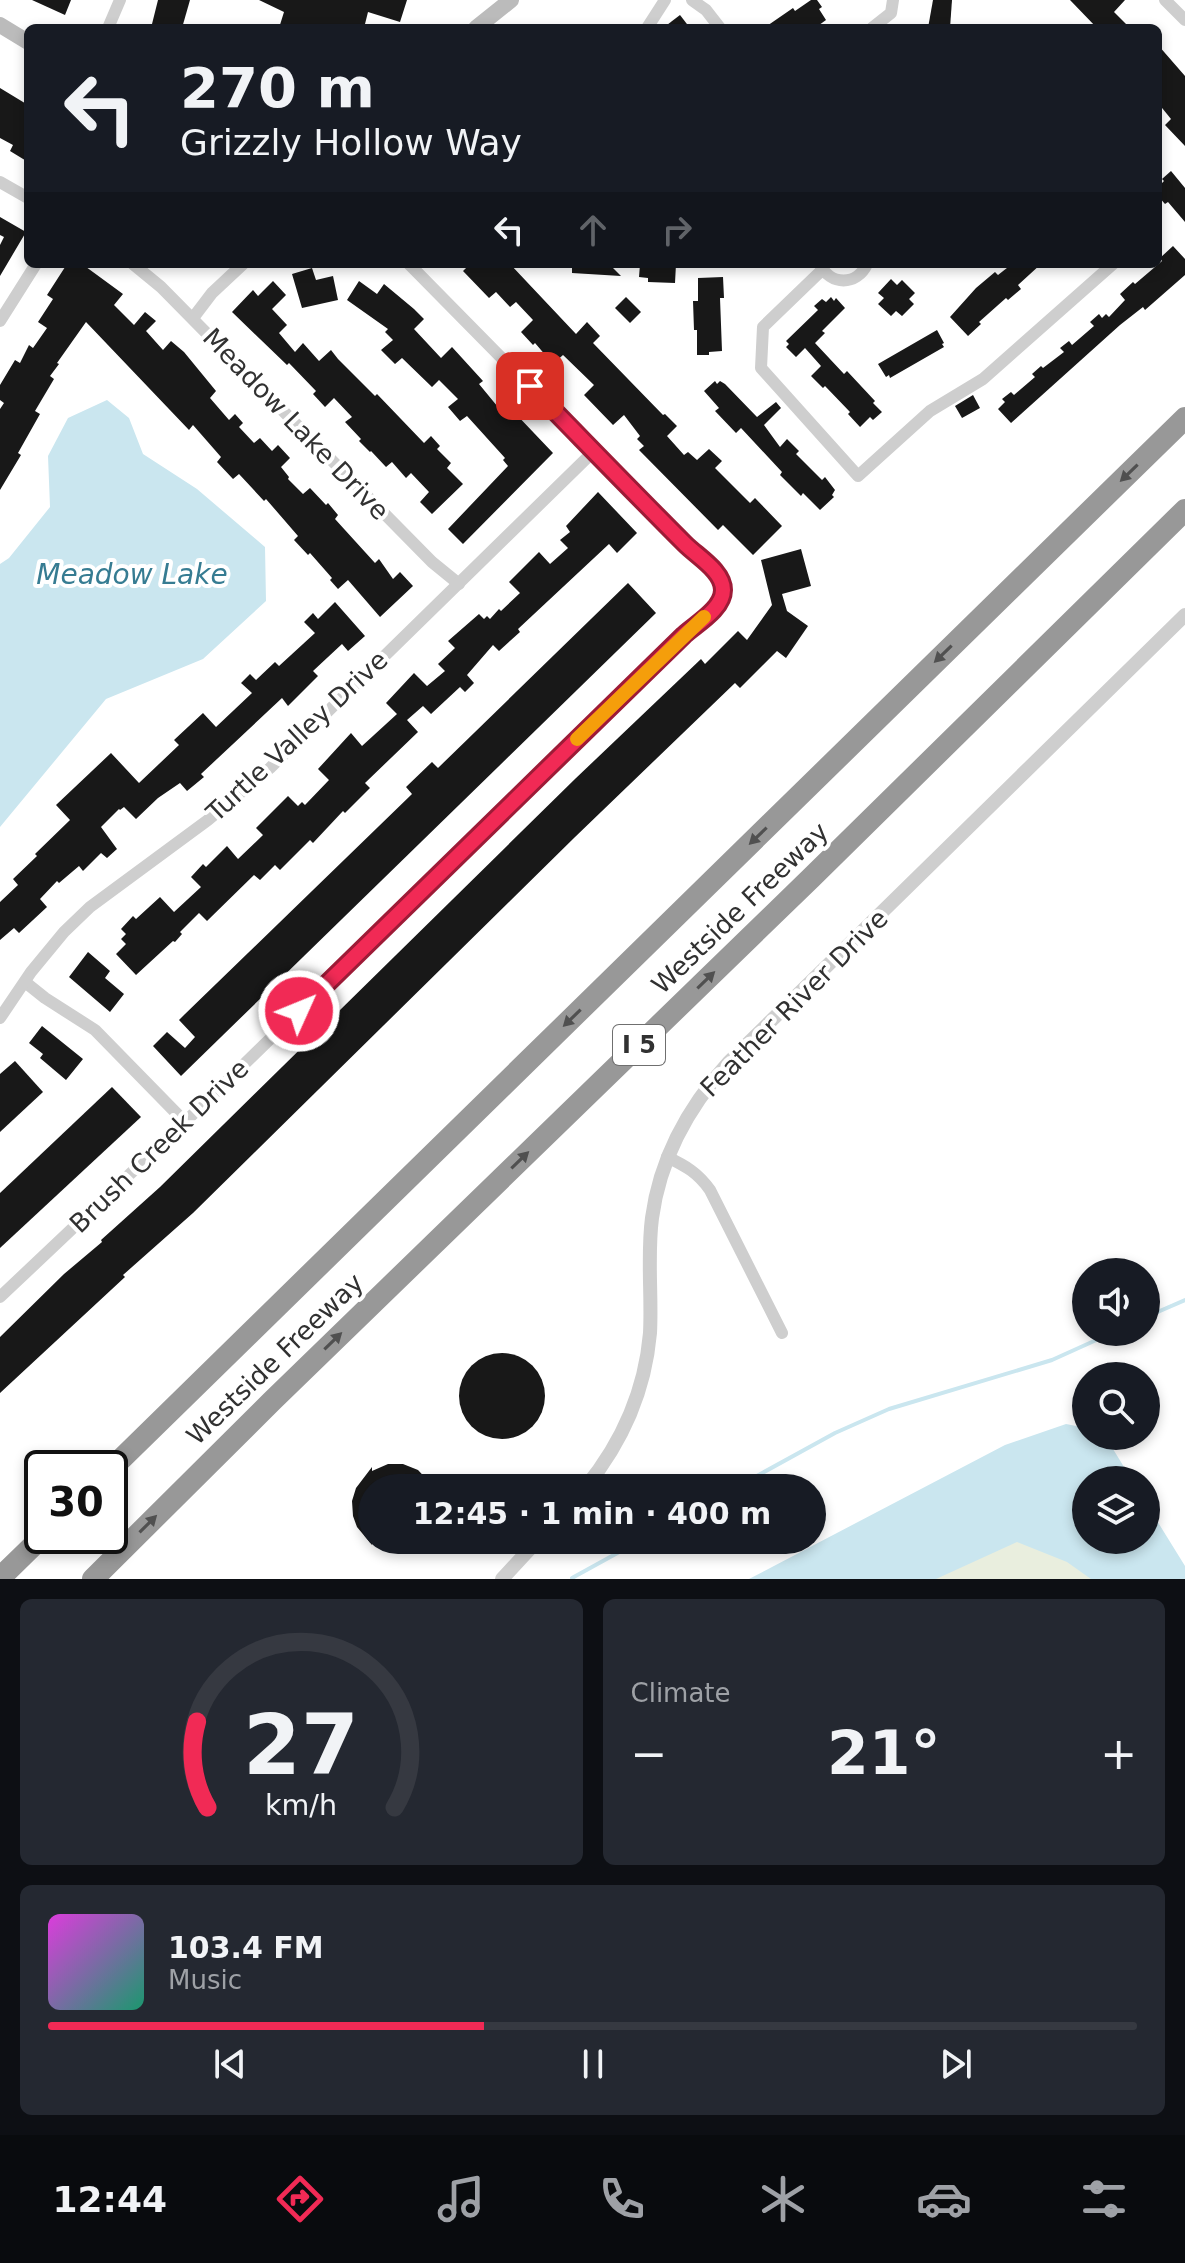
<!DOCTYPE html>
<meta charset="utf-8">
<style>
:root{--surface:#171b24;--page:#242831;--text:#f1f3f6;--muted:#9ea1a6;--line:#363941;--accent:#f12a55}
body{margin:0;font-family:"DejaVu Sans",sans-serif;background:var(--page);color:var(--text);height:100vh;display:flex;flex-direction:column;font-size:30px;white-space:nowrap}
*{box-sizing:border-box;margin:0}
p{font-size:26px;color:var(--muted)}
.icon{flex:none;width:44px;height:44px;fill:none;stroke:currentColor;stroke-width:2;stroke-linecap:round;stroke-linejoin:round}
.map{position:relative;height:1579px;overflow:hidden}
.panel{display:flex;flex-direction:column;gap:20px;padding:20px;background:#0d0f14;flex:1}
.panel>*{flex:none}
.top-card{position:absolute;left:24px;top:24px;width:1138px;height:244px;border-radius:12px;box-shadow:0 4px 12px #0003;background:#171b24;color:var(--text);overflow:hidden}
.controls{position:absolute;left:1072px;top:1258px;display:grid;gap:16px}
.controls a{display:grid;place-items:center;width:88px;height:88px;border-radius:50%;background:var(--surface);box-shadow:0 4px 12px #0003;font-size:40px}
.speed{position:absolute;left:24px;top:1450px;display:flex;gap:16px;font-size:40px;font-weight:700;text-align:center}
.speed>*{display:grid;place-content:center;width:104px;height:104px;border-radius:50%;background:var(--surface);box-shadow:0 4px 12px #0003;line-height:1}
.speed .limit{border:4px solid #111;border-radius:12px;background:#fff;color:#111}
.pin{position:absolute;display:grid;place-items:center;width:68px;height:68px;color:#fff;margin:-34px;border-radius:16px;box-shadow:0 4px 12px #0006}
.me{position:absolute;width:88px;margin:-44px;rotate:46deg;stroke-linejoin:round;filter:drop-shadow(0 0 6px #0008)}
.turn{display:flex;align-items:center;gap:28px;height:168px;padding:0 24px;font-size:36px}
.turn .icon{width:104px;height:104px;stroke-width:2.5}
.turn b{display:block;font-size:56px;line-height:68px}
.lanes{display:flex;align-items:center;height:76px;padding:0 24px;background:#0003;justify-content:center;gap:40px;direction:ltr}
.lanes .off{opacity:.35}
.big{font-size:60px;font-weight:700;line-height:1.1}
.panel .tile{flex:1;display:flex;flex-direction:column;justify-content:center;gap:12px;min-width:0;padding:0 28px;border-radius:12px;background:var(--page)}
.panel .dial{align-items:center;gap:0}
.dial svg{height:208px;overflow:visible;fill:none;stroke:var(--line);stroke-width:7;stroke-linecap:round;text-anchor:middle}
.dial text{fill:var(--text);stroke:none}
.song{display:flex;align-items:center;gap:24px}
.cover{width:96px;height:96px;border-radius:12px;background:linear-gradient(135deg,hsl(300 70% 55%),hsl(160 70% 35%))}
.played{height:8px;border-radius:4px;background:linear-gradient(90deg,var(--accent) 40%,var(--line) 40%)}
.keys{display:flex;justify-content:space-around;direction:ltr}
.heat{display:flex;justify-content:space-between;align-items:center;font-size:44px;direction:ltr}
.panel .tiles{flex:1;display:grid;gap:20px;grid-template-columns:1fr 1fr}
.tile:last-child{grid-column:span 2}
.trip{position:absolute;left:358px;top:1474px;width:468px;height:80px;border-radius:40px;background:var(--surface);box-shadow:0 4px 12px #0003;font-weight:700;line-height:80px;text-align:center}
.dock{display:flex;height:128px;justify-content:space-around;align-items:center;background:#090b0e;color:var(--muted)}
.dock .icon{width:56px;height:56px}
.dock .active{color:var(--accent)}
.dock b{font-size:36px;color:var(--text)}
.map>svg:first-child{display:block}
</style>
<div class="map">
<svg width="1185" height="1579" viewBox="0 0 1185 1579">
<rect width="100%" height="100%" fill="#fff"/>
<polygon fill="#e9eede" points="1021,1524 1086,1540 1137,1579 897,1579"/>
<g fill="#cae6ef">
<polygon points="107,400 129,418 143,454 197,489 265,547 266,601 203,659 106,699 0,827 0,564 9,558 50,507 48,456 68,418"/>
<polygon points="1066,1424 1086,1428 1086,1436 1105,1436 1132,1480 1086,1480 1086,1540 1146,1540 1146,1503 1185,1566 1185,1579 1091,1579 1067,1562 1017,1542 936,1579 749,1579 1005,1445"/>
</g>
<g fill="none" stroke-linecap="round" stroke-linejoin="round">
<g stroke="#cae6ef" stroke-width="4">
<polyline points="1146,1317 1185,1300"/>
<polyline points="735,1488 835,1433 889,1409 1052,1360 1114,1332"/>
<polyline points="572,1578 641,1540"/>
</g>
</g>
<g fill="#181818">
<polygon points="32,0 71,0 65,15"/>
<polygon points="158,0 190,0 182,28 151,28"/>
<polygon points="259,0 407,0 400,22 368,12 364,28 279,28 284,12"/>
<polygon points="811,0 817,0 822,7 819,9 826,20 815,28 764,28 793,8 795,11"/>
<polygon points="933,0 952,0 950,28 928,28"/>
<polygon points="1070,0 1125,0 1114,12 1130,28 1097,28"/>
<polygon points="680,15 690,28 663,28"/>
<polygon points="1158,45 1185,76 1185,146 1165,125 1171,119 1158,103"/>
<polygon points="0,88 28,105 28,162 10,151 13,145 0,138"/>
<polygon points="1171,171 1185,188 1185,222 1168,202 1165,204 1158,196 1158,187 1164,181 1162,179"/>
<polygon points="0,217 26,232 0,276 0,245 4,237 0,235"/>
<polygon points="1173,246 1185,259 1185,275 1145,310 1143,307 1120,325 1011,423 998,409 1005,402 1002,399 1011,392 1014,395 1035,377 1032,374 1041,366 1043,368 1064,352 1060,348 1069,341 1072,345 1094,326 1090,322 1099,314 1102,318 1106,314 1109,317 1125,300 1120,294 1133,282 1135,284 1162,261 1160,258"/>
<polygon points="67,264 82,264 123,294 114,305 134,325 145,312 156,321 146,331 163,350 171,341 184,352 216,391 210,398 229,420 235,414 243,423 239,427 254,443 260,438 272,451 278,445 290,458 281,467 289,477 288,479 303,494 310,488 326,505 328,503 338,515 335,519 375,563 379,559 393,579 400,572 413,586 380,617 348,580 338,589 330,580 332,578 310,553 308,555 294,540 298,536 266,499 264,501 239,474 233,479 217,462 221,457 193,425 189,430 86,322 57,363 59,364 50,376 54,379 35,411 40,414 18,453 21,455 0,490 0,409 4,403 0,400 0,385 15,360 20,363 29,345 33,348 47,328 38,322 53,299 47,295"/>
<polygon points="470,264 510,264 576,334 587,322 600,336 593,343 663,415 665,414 677,426 667,436 684,455 688,452 697,460 709,449 722,461 715,468 750,503 755,498 782,526 753,555 723,525 718,530 639,450 644,446 637,439 640,436 624,415 613,425 584,395 594,385 563,355 553,364 535,343 533,345 521,332 533,320 516,302 510,307 496,292 489,298 463,271"/>
<polygon points="572,264 609,264 621,276 572,273"/>
<polygon points="640,264 676,264 675,283 648,282 648,278 639,277"/>
<polygon points="1012,264 1041,264 1018,285 1021,289 1008,300 1006,298 979,322 981,324 968,336 950,317 976,288 995,272 998,275"/>
<polygon points="312,268 316,280 333,276 338,300 302,308 292,274"/>
<polygon points="723,277 724,298 720,298 722,351 709,352 709,355 697,355 697,330 694,330 693,301 698,301 698,278"/>
<polygon points="891,279 897,285 902,280 915,293 909,299 914,304 902,316 896,311 891,316 878,304 884,298 878,293"/>
<polygon points="273,281 286,295 272,309 287,325 279,333 295,352 303,343 319,361 331,350 338,359 375,396 377,394 424,443 431,436 440,446 437,449 451,463 447,468 463,484 432,514 420,502 429,492 411,473 406,478 392,462 386,467 371,451 370,452 359,441 361,439 345,422 352,417 334,398 325,407 313,394 316,391 289,363 287,365 232,312 253,290 258,296"/>
<polygon points="359,281 377,294 384,284 414,309 424,319 414,329 441,358 452,347 483,381 479,384 507,418 514,412 553,453 463,544 448,529 508,466 503,460 505,458 467,416 460,421 448,407 458,399 439,380 432,387 402,358 395,364 381,350 393,340 385,332 388,329 347,300"/>
<polygon points="626,297 641,312 630,323 615,308"/>
<polygon points="831,297 834,301 836,298 845,308 822,331 825,333 815,343 844,374 847,371 875,401 873,403 882,412 873,420 870,417 860,427 848,414 850,412 825,386 823,388 811,376 821,366 805,348 796,357 786,347 789,344 786,341 818,310 814,306 822,299 826,302"/>
<polygon points="937,330 944,343 942,344 944,347 890,378 889,375 886,377 878,364"/>
<polygon points="715,381 717,384 720,381 725,384 757,417 776,402 781,408 764,425 780,447 787,439 799,451 796,454 822,480 825,477 835,490 832,495 834,497 820,510 803,493 801,496 780,475 782,472 741,428 736,433 715,411 719,408 704,391"/>
<polygon points="973,395 980,408 962,418 955,406"/>
<polygon points="598,492 637,533 617,553 609,544 518,629 520,632 499,651 493,645 467,675 474,683 465,692 460,687 431,714 423,706 407,720 418,732 365,783 370,788 345,813 343,811 313,843 310,840 280,870 275,865 260,880 254,875 207,921 199,913 180,932 182,934 175,942 173,941 136,975 116,954 126,944 121,939 126,934 121,929 133,916 136,919 160,897 174,912 201,887 191,877 203,864 206,867 227,846 238,859 263,835 256,828 288,796 298,806 302,802 305,805 329,780 318,769 351,733 362,746 397,714 386,703 414,673 427,686 445,671 438,664 455,648 448,641 479,614 484,619 487,616 490,619 499,609 501,611 520,593 509,582 539,552 550,564 568,548 560,540 570,532 566,526"/>
<polygon points="801,549 811,586 782,594 787,611 808,626 786,658 777,651 740,688 735,683 574,838 193,1213 123,1275 125,1277 0,1393 0,1337 64,1274 102,1242 101,1240 160,1187 575,779 701,659 705,664 738,631 747,640 772,605 761,560"/>
<polygon points="628,583 656,613 181,1076 153,1046 167,1032 185,1048 195,1037 179,1020 185,1014 412,794 406,787 432,762 438,768"/>
<polygon points="335,602 365,636 348,651 342,644 313,671 318,676 288,706 282,698 201,774 204,777 187,791 180,783 158,798 136,819 124,807 120,810 119,809 101,827 117,849 107,858 101,853 83,871 79,866 59,883 57,881 40,899 47,907 19,933 14,928 0,940 0,902 18,885 13,879 37,856 35,854 70,820 56,805 111,753 139,783 179,745 174,740 203,713 216,727 252,693 241,683 250,674 256,680 275,662 279,666 315,633 304,622 313,613 318,619"/>
<polygon points="88,952 110,971 105,978 124,994 110,1012 69,977"/>
<polygon points="42,1026 83,1059 66,1080 40,1058 43,1054 29,1043"/>
<polygon points="15,1061 43,1092 0,1132 0,1074"/>
<polygon points="112,1087 141,1117 0,1248 0,1193"/>
<circle cx="502" cy="1396" r="43"/>
<polygon points="388,1464 403,1464 418,1470 435,1488 372,1488 372,1545 357,1527 353,1516 352,1501 356,1488 372,1467 372,1471"/>
</g>
<g fill="none" stroke-linecap="round" stroke-linejoin="round">
<g stroke="#cecece" stroke-width="12">
<polyline points="692,0 706,10 720,28"/>
<polyline points="1165,0 1185,20"/>
<polyline points="108,28 120,0"/>
<polyline points="647,28 665,0"/>
<polyline points="872,28 891,13 893,0"/>
<polyline points="0,182 28,198"/>
<polyline points="133,264 161,287 432,562 459,584"/>
<path d="M820 264C830 286 857 286 867 264"/>
<polyline points="822,270 763,327 761,368 858,476 930,411 983,379 1113,264"/>
<polyline points="193,318 212,293 243,264"/>
<polyline points="0,321 36,264"/>
<polyline points="25,982 45,998 95,1030 185,1122"/>
<polyline points="0,1018 31,972 64,932 90,907 208,820 270,768 594,451"/>
<path d="M667 1157C686 1166 698 1173 710 1190L782 1333"/>
<path d="M0 1297 185 1122 684 635C699 621 738 599 718 575 710 565 698 557 689 548L409 264"/>
</g>
<g stroke="#cecece" stroke-width="14">
<path d="M585 1488C621 1444 645 1391 650 1333 652 1295 647 1256 652 1218 660 1158 689 1106 729 1062L1185 615"/>
<polyline points="502,1579 538,1540"/>
</g>
<g stroke="#bbb" stroke-width="16">
<polyline points="0,25 28,42"/>
<polyline points="476,28 511,0"/>
</g>
<g stroke="#989898" stroke-width="22">
<polyline points="110,1470 1185,418"/>
<polyline points="0,1578 43,1536"/>
<polyline points="93,1579 272,1401 811,878 1185,510"/>
</g>
</g>
<defs><path id="oneway-solid" d="M-6-.8H1V-3.2L6.5 0L1 3.2V.8H-6Z" transform="scale(2)"/></defs>
<g fill="#505050">
<use href="#oneway-solid" transform="translate(1129 473) rotate(136)"/>
<use href="#oneway-solid" transform="translate(943 654) rotate(136)"/>
<use href="#oneway-solid" transform="translate(758 836) rotate(136)"/>
<use href="#oneway-solid" transform="translate(706 980) rotate(-44)"/>
<use href="#oneway-solid" transform="translate(572 1018) rotate(136)"/>
<use href="#oneway-solid" transform="translate(520 1160) rotate(-44)"/>
<use href="#oneway-solid" transform="translate(333 1341) rotate(-44)"/>
<use href="#oneway-solid" transform="translate(148 1524) rotate(-45)"/>
</g>
<g fill="none" stroke-linecap="round" stroke-linejoin="round">
<g stroke="#9d1b37" stroke-width="20">
<path id="route" d="M299 1011 684 635C696 624 723 609 723 590 723 571 698 557 685 544 633 492 582 439 530 386"/>
</g>
<use href="#route" stroke="#f12a55" stroke-width="14"/>
<polyline stroke="#f59e0b" stroke-width="14" points="577,739 704,617"/>
</g>
<g text-anchor="middle" stroke-width="8" stroke-linejoin="round" paint-order="stroke">
<rect fill="#fff" stroke="#6f6f6f" stroke-width="2" x="613" y="1025" width="52" height="40" rx="6"/>
<g font-size="24" font-weight="bold" fill="#313131">
<text x="639" y="1053">I 5</text>
</g>
<g font-size="26" fill="#313131" stroke="#fff">
<text transform="translate(296 424) rotate(46)" y="9">Meadow Lake Drive</text>
<text transform="translate(297 736) rotate(-43)" y="9">Turtle Valley Drive</text>
<text transform="translate(740 908) rotate(-44)" y="9">Westside Freeway</text>
<text transform="translate(794 1003) rotate(-45)" y="9">Feather River Drive</text>
<text transform="translate(159 1146) rotate(-44)" y="9">Brush Creek Drive</text>
<text transform="translate(275 1359) rotate(-44)" y="9">Westside Freeway</text>
</g>
<g font-size="28" font-style="italic" fill="#367c92" stroke="#fff">
<text x="132" y="584">Meadow Lake</text>
</g>
</g>
</svg>
<div class="controls">
<a><svg class="icon" aria-label="sound" viewBox="0 0 24 24"><path d="M4 9h4l5-4v14l-5-4H4zM17 9q2 3 0 6"/></svg></a>
<a><svg class="icon" aria-label="search" viewBox="0 0 24 24"><circle cx="10" cy="10" r="6"/><path d="M15 15l6 6"/></svg></a>
<a><svg class="icon" aria-label="layers" viewBox="0 0 24 24"><path d="M12 4l9 5-9 5-9-5zM3 14l9 5 9-5"/></svg></a>
</div>
<div class="speed"><div class="limit">30</div></div>
<div class="pin" style="left:530px;top:386px;background:#d93025"><svg class="icon" aria-label="arrive" viewBox="0 0 24 24"><path d="M6 21V4h12l-3 4 3 4H6"/></svg></div>
<svg class="me" style="left:299px;top:1011px" viewBox="-20 -20 40 40"><circle r="17" fill="#f12a55" stroke="#fff" stroke-width="3"/><path d="M0-11L8 9 0 5-8 9z" fill="#fff"/></svg>
<div class="trip">12:45 · 1 min · 400 m</div>
<div class="top-card">
<div class="turn"><svg class="icon" aria-label="left" viewBox="0 0 24 24"><path d="M17 20v-9H6M10 6l-5 5 5 5"/></svg><div><b>270 m</b>Grizzly Hollow Way</div></div>
<div class="lanes"><svg class="icon" aria-label="left" viewBox="0 0 24 24"><path d="M17 20v-9H6M10 6l-5 5 5 5"/></svg><svg class="icon off" aria-label="ahead" viewBox="0 0 24 24"><path d="M12 20V5M6 11l6-6 6 6"/></svg><svg class="icon off" aria-label="right" viewBox="0 0 24 24"><path d="M7 20v-9h11M14 6l5 5-5 5"/></svg></div>
</div>
</div>
<section class="panel">
<div class="tiles">
<div class="tile dial"><svg viewBox="0 0 100 80">
<path d="M14 69A42 42 0 1 1 86 69"/>
<path d="M14 69A42 42 0 0 1 10 36" stroke="#f12a55"/>
<text x="50" y="56" font-size="32" font-weight="700">27</text>
<text x="50" y="72" font-size="11">km/h</text>
</svg></div>
<div class="tile"><p>Climate</p>
<div class="heat"><a>−</a><b class="big">21°</b><a>+</a></div>
</div>
<div class="tile">
<div class="song"><i class="cover"></i><div><b>103.4 FM</b><p>Music</p></div></div>
<div class="played"></div>
<div class="keys"><svg class="icon" aria-label="previous" viewBox="0 0 24 24"><path d="M18 5L8 12l10 7zM5 5v14"/></svg><svg class="icon" aria-label="pause" viewBox="0 0 24 24"><path d="M8 5v14M16 5v14"/></svg><svg class="icon" aria-label="next" viewBox="0 0 24 24"><path d="M6 5l10 7-10 7zM19 5v14"/></svg></div>
</div>
</div>
</section>
<nav class="dock">
<b>12:44</b>
<svg class="icon active" aria-label="directions" viewBox="0 0 24 24"><path d="M12 3l9 9-9 9-9-9zM9 14v-3h6M13 9l2 2-2 2"/></svg>
<svg class="icon" aria-label="music" viewBox="0 0 24 24"><path d="M9 18V5l10-2v13"/><circle cx="6" cy="18" r="3"/><circle cx="16" cy="16" r="3"/></svg>
<svg class="icon" aria-label="phone" viewBox="0 0 24 24"><path d="M5 4h4l2 5-3 2q2 4 5 5l2-3 5 2v4C11 20 4 13 5 4z"/></svg>
<svg class="icon" aria-label="climate" viewBox="0 0 24 24"><path d="M12 3v18M4 7l16 10M4 17L20 7"/></svg>
<svg class="icon" aria-label="car" viewBox="0 0 24 24"><path d="M5 17H2v-5l4-1 3-4h7l3 4 3 1v5h-3M9 17h6M6 11h13"/><circle cx="7" cy="17" r="2"/><circle cx="17" cy="17" r="2"/></svg>
<svg class="icon" aria-label="filters" viewBox="0 0 24 24"><path d="M4 7h16M4 17h16"/><circle cx="9" cy="7" r="2"/><circle cx="15" cy="17" r="2"/></svg>
</nav>
